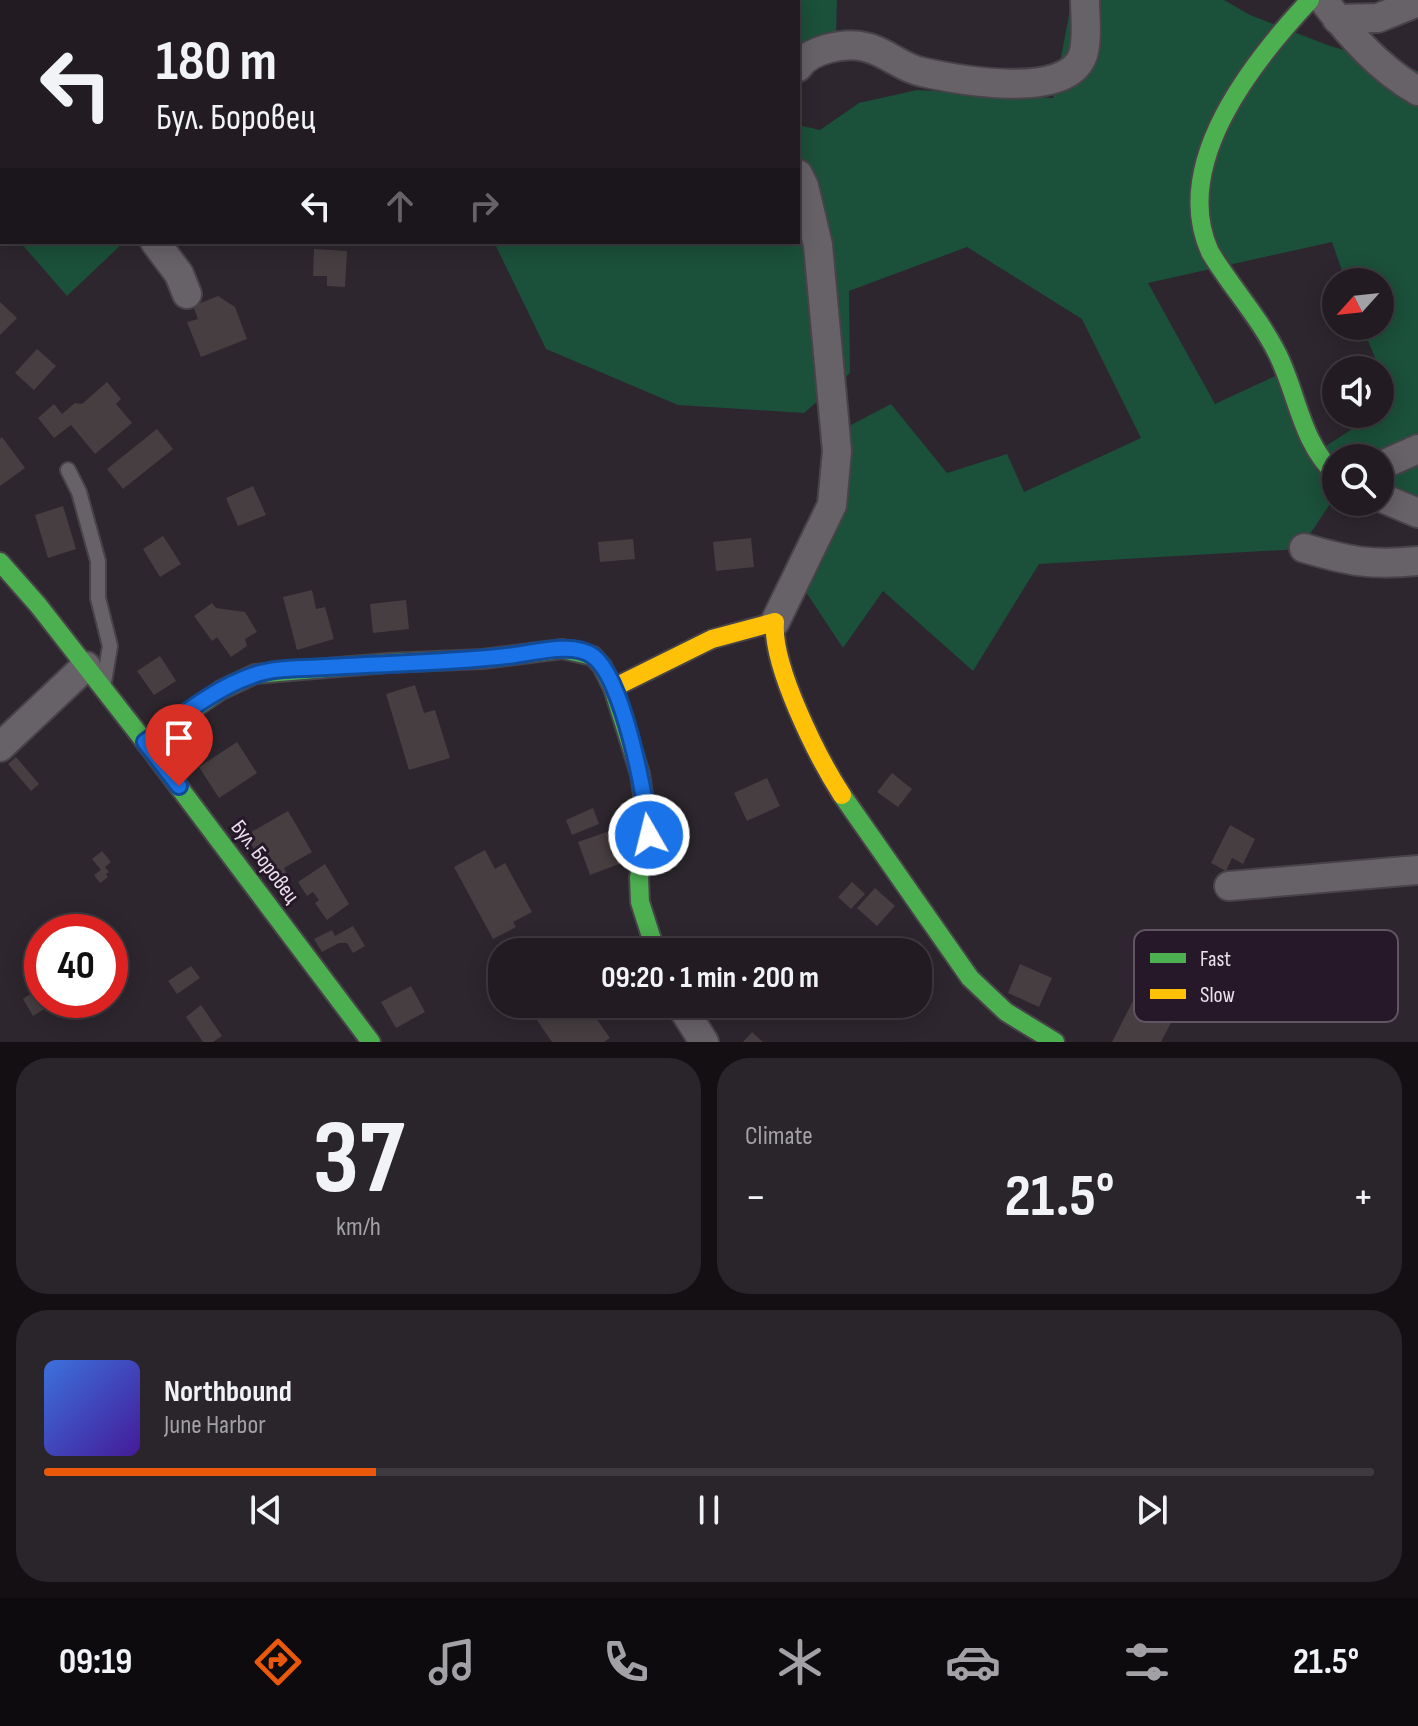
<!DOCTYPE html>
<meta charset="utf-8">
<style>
:root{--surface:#221c22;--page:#2a252a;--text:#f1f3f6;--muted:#a2a1a5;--line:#3f3a40;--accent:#ea580c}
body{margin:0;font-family:"Sofia Sans Condensed",sans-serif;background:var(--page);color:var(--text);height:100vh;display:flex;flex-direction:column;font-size:30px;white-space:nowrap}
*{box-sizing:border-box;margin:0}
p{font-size:26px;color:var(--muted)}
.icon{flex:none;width:44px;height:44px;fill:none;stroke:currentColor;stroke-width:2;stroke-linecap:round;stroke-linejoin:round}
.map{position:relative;height:1042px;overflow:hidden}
.drawer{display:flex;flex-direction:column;gap:16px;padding:16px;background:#130f13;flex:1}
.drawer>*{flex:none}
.hud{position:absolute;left:0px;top:0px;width:800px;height:244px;box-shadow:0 4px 20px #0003,0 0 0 2px var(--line);background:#221c22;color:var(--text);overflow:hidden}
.needle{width:52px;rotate:243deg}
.tools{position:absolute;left:1322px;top:268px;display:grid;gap:16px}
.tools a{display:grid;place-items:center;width:72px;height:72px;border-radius:50%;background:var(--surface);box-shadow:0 4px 20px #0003,0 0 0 2px var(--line);font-size:40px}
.speed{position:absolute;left:24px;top:914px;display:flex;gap:16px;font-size:40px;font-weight:700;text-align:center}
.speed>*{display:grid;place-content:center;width:104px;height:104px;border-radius:50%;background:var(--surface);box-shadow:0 4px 20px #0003,0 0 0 2px var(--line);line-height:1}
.speed .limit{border:12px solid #d22;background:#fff;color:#111}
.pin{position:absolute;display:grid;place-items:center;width:68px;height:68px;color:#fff;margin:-82px -34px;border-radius:50% 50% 50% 0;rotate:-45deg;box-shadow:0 0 8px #0007}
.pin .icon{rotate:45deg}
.me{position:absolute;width:88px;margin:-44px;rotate:352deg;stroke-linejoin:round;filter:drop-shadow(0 0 6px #0008)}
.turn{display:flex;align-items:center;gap:28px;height:168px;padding:0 24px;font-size:36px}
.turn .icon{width:104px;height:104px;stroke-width:2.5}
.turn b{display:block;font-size:56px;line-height:68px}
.lanes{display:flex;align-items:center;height:76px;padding:0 24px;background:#0003;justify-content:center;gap:40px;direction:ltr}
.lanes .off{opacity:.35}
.big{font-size:60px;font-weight:700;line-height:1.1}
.drawer .tile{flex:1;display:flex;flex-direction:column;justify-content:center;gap:12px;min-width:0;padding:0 28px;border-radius:32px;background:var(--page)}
.drawer .dial{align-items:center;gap:0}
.dial b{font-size:104px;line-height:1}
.song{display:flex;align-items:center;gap:24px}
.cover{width:96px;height:96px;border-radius:12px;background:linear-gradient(135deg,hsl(220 70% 55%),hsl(260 70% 35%))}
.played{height:8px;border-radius:4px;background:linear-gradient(90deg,var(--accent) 25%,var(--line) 25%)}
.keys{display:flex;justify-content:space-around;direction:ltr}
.heat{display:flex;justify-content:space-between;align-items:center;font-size:44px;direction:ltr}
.drawer .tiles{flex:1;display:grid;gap:16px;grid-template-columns:1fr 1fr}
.tile:last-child{grid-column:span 2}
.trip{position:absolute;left:488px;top:938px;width:444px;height:80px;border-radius:32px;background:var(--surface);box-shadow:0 4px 20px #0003,0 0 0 2px var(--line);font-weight:700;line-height:80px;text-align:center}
.tab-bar{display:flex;height:128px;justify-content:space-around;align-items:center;background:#0e0b0e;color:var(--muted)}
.tab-bar .icon{width:56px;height:56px}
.tab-bar .on{color:var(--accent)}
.tab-bar b{font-size:36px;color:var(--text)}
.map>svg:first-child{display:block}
</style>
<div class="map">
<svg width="1418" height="1042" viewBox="0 0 1418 1042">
<rect width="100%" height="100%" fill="#2d262e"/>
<g fill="#1b503a" fill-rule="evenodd">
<polygon points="703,0 837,0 836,36 799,44 798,2"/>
<path d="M1072 0H1224L1250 15 1330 46 1418 71V513L1380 497V458H1336V495L1300 549 1039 564 973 671 883 591 843 648 796 577 849 452 851 425 891 404 947 473 1007 454 1024 492 1141 438 1082 319 967 247 849 291 850 373 804 413 678 405 546 349 494 242H798V125L820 130 859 103 917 90 1053 98ZM1332 242 1346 282H1380V326H1362L1380 370 1390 404 1380 411V414H1375L1317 452 1286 371 1215 404 1148 283Z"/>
<polygon points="20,242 124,242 67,296"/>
</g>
<g fill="#463e40">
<polygon points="314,249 347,251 345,287 327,286 327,276 313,276"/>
<polygon points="218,296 235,307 247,339 201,357 187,322 198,319 193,306"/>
<polygon points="0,302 17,318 0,335"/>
<polygon points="37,349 56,366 34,390 15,373"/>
<polygon points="107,382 121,399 116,404 132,423 95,454 71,425 54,438 38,418 54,404 62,414 75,403 82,404"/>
<polygon points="157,429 173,449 123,489 107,469"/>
<polygon points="2,437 25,468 0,486 0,439"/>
<polygon points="253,486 266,515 238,526 226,498"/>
<polygon points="63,506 76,549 48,558 35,515"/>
<polygon points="163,536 181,564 160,577 143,549"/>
<polygon points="751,538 754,567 716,571 713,542"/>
<polygon points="633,539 635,559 600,562 598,542"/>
<polygon points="312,590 316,609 325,607 334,639 297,650 283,597"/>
<polygon points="406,600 409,629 373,633 370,604"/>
<polygon points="212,603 216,608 245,612 257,632 245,639 247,646 231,657 217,637 212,641 194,616"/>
<polygon points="160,656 176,681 154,695 137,671"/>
<polygon points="415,685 424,713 435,710 450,758 409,770 386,694"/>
<polygon points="237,742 257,773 219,798 199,767"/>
<polygon points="16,757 39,784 31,791 8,764"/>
<polygon points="892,773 912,789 898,807 877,792"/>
<polygon points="767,778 780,806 747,821 734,793"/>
<polygon points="593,808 599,824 572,835 566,820"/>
<polygon points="288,811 312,852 284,868 287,874 273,882 246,835"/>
<polygon points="1230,825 1255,839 1243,864 1232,858 1226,871 1211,863"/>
<polygon points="615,829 627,861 590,875 578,842"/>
<polygon points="485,850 495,869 505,863 532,912 513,922 516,927 493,939 454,867"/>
<polygon points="102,851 111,862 105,867 109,872 106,874 108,877 100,883 94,875 101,870 92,859"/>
<polygon points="325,864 349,904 327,920 315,903 319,900 313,892 307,896 298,882"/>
<polygon points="852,882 865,894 851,909 838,897"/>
<polygon points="875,888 895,906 877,926 857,908"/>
<polygon points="353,926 365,946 353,953 347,943 339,943 322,952 314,939 332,930 335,936"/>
<polygon points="1020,964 1052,978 1039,1007 1008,993"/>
<polygon points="191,966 200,978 177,994 168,981"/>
<polygon points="42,986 42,1000 53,1000 54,1003 33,1016 23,999"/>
<polygon points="411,986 425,1012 396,1028 381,1002"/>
<polygon points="1136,995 1175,1015 1161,1042 1112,1042"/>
<polygon points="538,1004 570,1004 573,1008 578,1004 586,1004 610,1038 604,1042 552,1042 530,1010"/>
<polygon points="201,1005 222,1036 213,1042 203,1042 186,1017"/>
<polygon points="752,1032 763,1042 743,1042"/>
</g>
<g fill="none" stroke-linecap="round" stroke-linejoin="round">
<g stroke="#484249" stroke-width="18">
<polyline id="lane" points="68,470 79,492 98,561 98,598 110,646 104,682"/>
</g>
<g stroke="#484249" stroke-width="32">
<g id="street">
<polyline points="391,0 391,2"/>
<path d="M1323 0C1350 35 1379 69 1418 91"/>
<polyline points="124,2 124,0"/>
<polyline points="1337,19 1378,18 1418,2"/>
<path d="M798 67C810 49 845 42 865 47 886 51 901 68 922 72 958 80 1067 101 1083 55 1088 38 1085 18 1085 0"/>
<polyline points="0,167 2,168"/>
<polyline points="155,242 179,274 187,294"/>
<polyline points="1380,466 1418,449"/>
<polyline points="1380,497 1418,513"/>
<path d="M1304 548C1348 561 1371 566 1418 561"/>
<polyline points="775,622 832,505 837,451 818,245 804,186 798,174"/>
<polyline points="0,747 86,666"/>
<polyline points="1229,886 1418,870"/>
<polyline points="680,1004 704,1042"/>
</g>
</g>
<g stroke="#484249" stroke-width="22">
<g id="fast">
<path d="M1310 0C1253 61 1170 164 1210 252 1231 287 1260 318 1278 355 1298 396 1301 442 1336 475"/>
<polyline points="0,562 38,605 145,742 371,1042"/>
<polyline points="145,742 221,690 255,674 387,663 483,659 562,649 593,656 602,666 613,688 640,774 649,835 639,877 640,902 656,952"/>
<polyline points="842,795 970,978 1006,1012 1055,1042"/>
</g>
</g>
<g stroke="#484249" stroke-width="22">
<path id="slow" d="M613 688 712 639 775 622C771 665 818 758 842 795"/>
</g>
<use href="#lane" stroke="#676268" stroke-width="14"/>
<use href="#street" stroke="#676268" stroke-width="28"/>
<use href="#fast" stroke="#4caf50" stroke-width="18"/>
<use href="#slow" stroke="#ffc107" stroke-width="18"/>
</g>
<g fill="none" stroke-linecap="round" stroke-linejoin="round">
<g stroke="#114b97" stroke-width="20">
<path id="route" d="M179 786 145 742C179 718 214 688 254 675 276 667 303 669 326 667 389 663 453 663 515 655 537 652 574 642 593 656 623 678 646 797 649 835"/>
</g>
<use href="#route" stroke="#1a73e8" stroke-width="14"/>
</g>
<g text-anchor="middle" stroke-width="6" stroke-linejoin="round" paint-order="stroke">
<g font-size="22" fill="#eae1ec" stroke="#261828">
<text transform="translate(266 861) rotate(53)" y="8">Бул. Боровец</text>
</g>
</g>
<rect x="1134" y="930" width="264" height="92" rx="12" fill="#261828" stroke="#615463" stroke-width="2"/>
<rect x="1150" y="953" width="36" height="10" fill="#4caf50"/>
<rect x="1150" y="989" width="36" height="10" fill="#ffc107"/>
<g font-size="22" fill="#eae1ec">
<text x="1200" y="966">Fast</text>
<text x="1200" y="1002">Slow</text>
</g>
</svg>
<div class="tools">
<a><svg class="needle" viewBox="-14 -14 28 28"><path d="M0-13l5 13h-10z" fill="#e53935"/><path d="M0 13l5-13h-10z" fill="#a2a1a5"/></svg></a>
<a><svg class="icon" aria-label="sound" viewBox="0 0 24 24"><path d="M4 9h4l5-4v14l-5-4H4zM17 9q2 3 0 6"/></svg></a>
<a><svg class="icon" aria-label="search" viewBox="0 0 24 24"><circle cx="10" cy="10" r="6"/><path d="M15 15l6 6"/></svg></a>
</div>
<div class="speed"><div class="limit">40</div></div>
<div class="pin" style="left:179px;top:786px;background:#d93025"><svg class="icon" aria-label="arrive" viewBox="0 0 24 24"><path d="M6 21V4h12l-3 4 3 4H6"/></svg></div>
<svg class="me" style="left:649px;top:835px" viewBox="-20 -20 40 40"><circle r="17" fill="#1a73e8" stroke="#fff" stroke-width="3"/><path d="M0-11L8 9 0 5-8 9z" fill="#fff"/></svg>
<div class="trip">09:20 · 1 min · 200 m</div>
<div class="hud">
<div class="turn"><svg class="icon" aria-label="left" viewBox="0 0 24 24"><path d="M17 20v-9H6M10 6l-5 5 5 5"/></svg><div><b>180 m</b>Бул. Боровец</div></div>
<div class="lanes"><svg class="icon" aria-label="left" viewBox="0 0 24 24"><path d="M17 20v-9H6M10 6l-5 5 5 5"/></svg><svg class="icon off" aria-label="ahead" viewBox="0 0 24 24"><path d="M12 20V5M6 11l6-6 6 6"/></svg><svg class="icon off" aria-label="right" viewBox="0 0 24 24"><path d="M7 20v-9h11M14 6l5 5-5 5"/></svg></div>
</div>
</div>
<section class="drawer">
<div class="tiles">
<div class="tile dial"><b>37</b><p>km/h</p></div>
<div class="tile"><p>Climate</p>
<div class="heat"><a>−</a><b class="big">21.5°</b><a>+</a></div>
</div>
<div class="tile">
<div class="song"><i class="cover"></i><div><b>Northbound</b><p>June Harbor</p></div></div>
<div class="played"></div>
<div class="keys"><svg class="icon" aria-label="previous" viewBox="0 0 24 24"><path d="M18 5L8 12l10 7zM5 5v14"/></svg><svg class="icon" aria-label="pause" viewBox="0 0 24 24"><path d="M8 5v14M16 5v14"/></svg><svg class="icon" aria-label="next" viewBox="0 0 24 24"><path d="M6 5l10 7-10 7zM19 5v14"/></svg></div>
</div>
</div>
</section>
<nav class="tab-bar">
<b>09:19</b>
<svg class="icon on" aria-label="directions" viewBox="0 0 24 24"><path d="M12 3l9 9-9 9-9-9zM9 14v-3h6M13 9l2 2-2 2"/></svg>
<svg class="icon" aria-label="music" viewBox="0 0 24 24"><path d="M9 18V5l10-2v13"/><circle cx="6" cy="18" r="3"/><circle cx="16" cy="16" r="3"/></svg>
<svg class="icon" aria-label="phone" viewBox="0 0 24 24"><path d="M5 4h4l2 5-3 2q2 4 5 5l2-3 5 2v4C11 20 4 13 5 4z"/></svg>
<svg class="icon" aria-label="climate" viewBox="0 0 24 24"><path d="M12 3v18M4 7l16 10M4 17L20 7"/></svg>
<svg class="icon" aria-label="car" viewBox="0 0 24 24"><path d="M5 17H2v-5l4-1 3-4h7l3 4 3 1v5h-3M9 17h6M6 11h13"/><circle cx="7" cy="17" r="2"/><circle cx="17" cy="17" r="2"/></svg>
<svg class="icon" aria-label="filters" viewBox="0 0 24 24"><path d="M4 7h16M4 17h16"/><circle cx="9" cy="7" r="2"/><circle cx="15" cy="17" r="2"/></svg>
<b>21.5°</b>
</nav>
